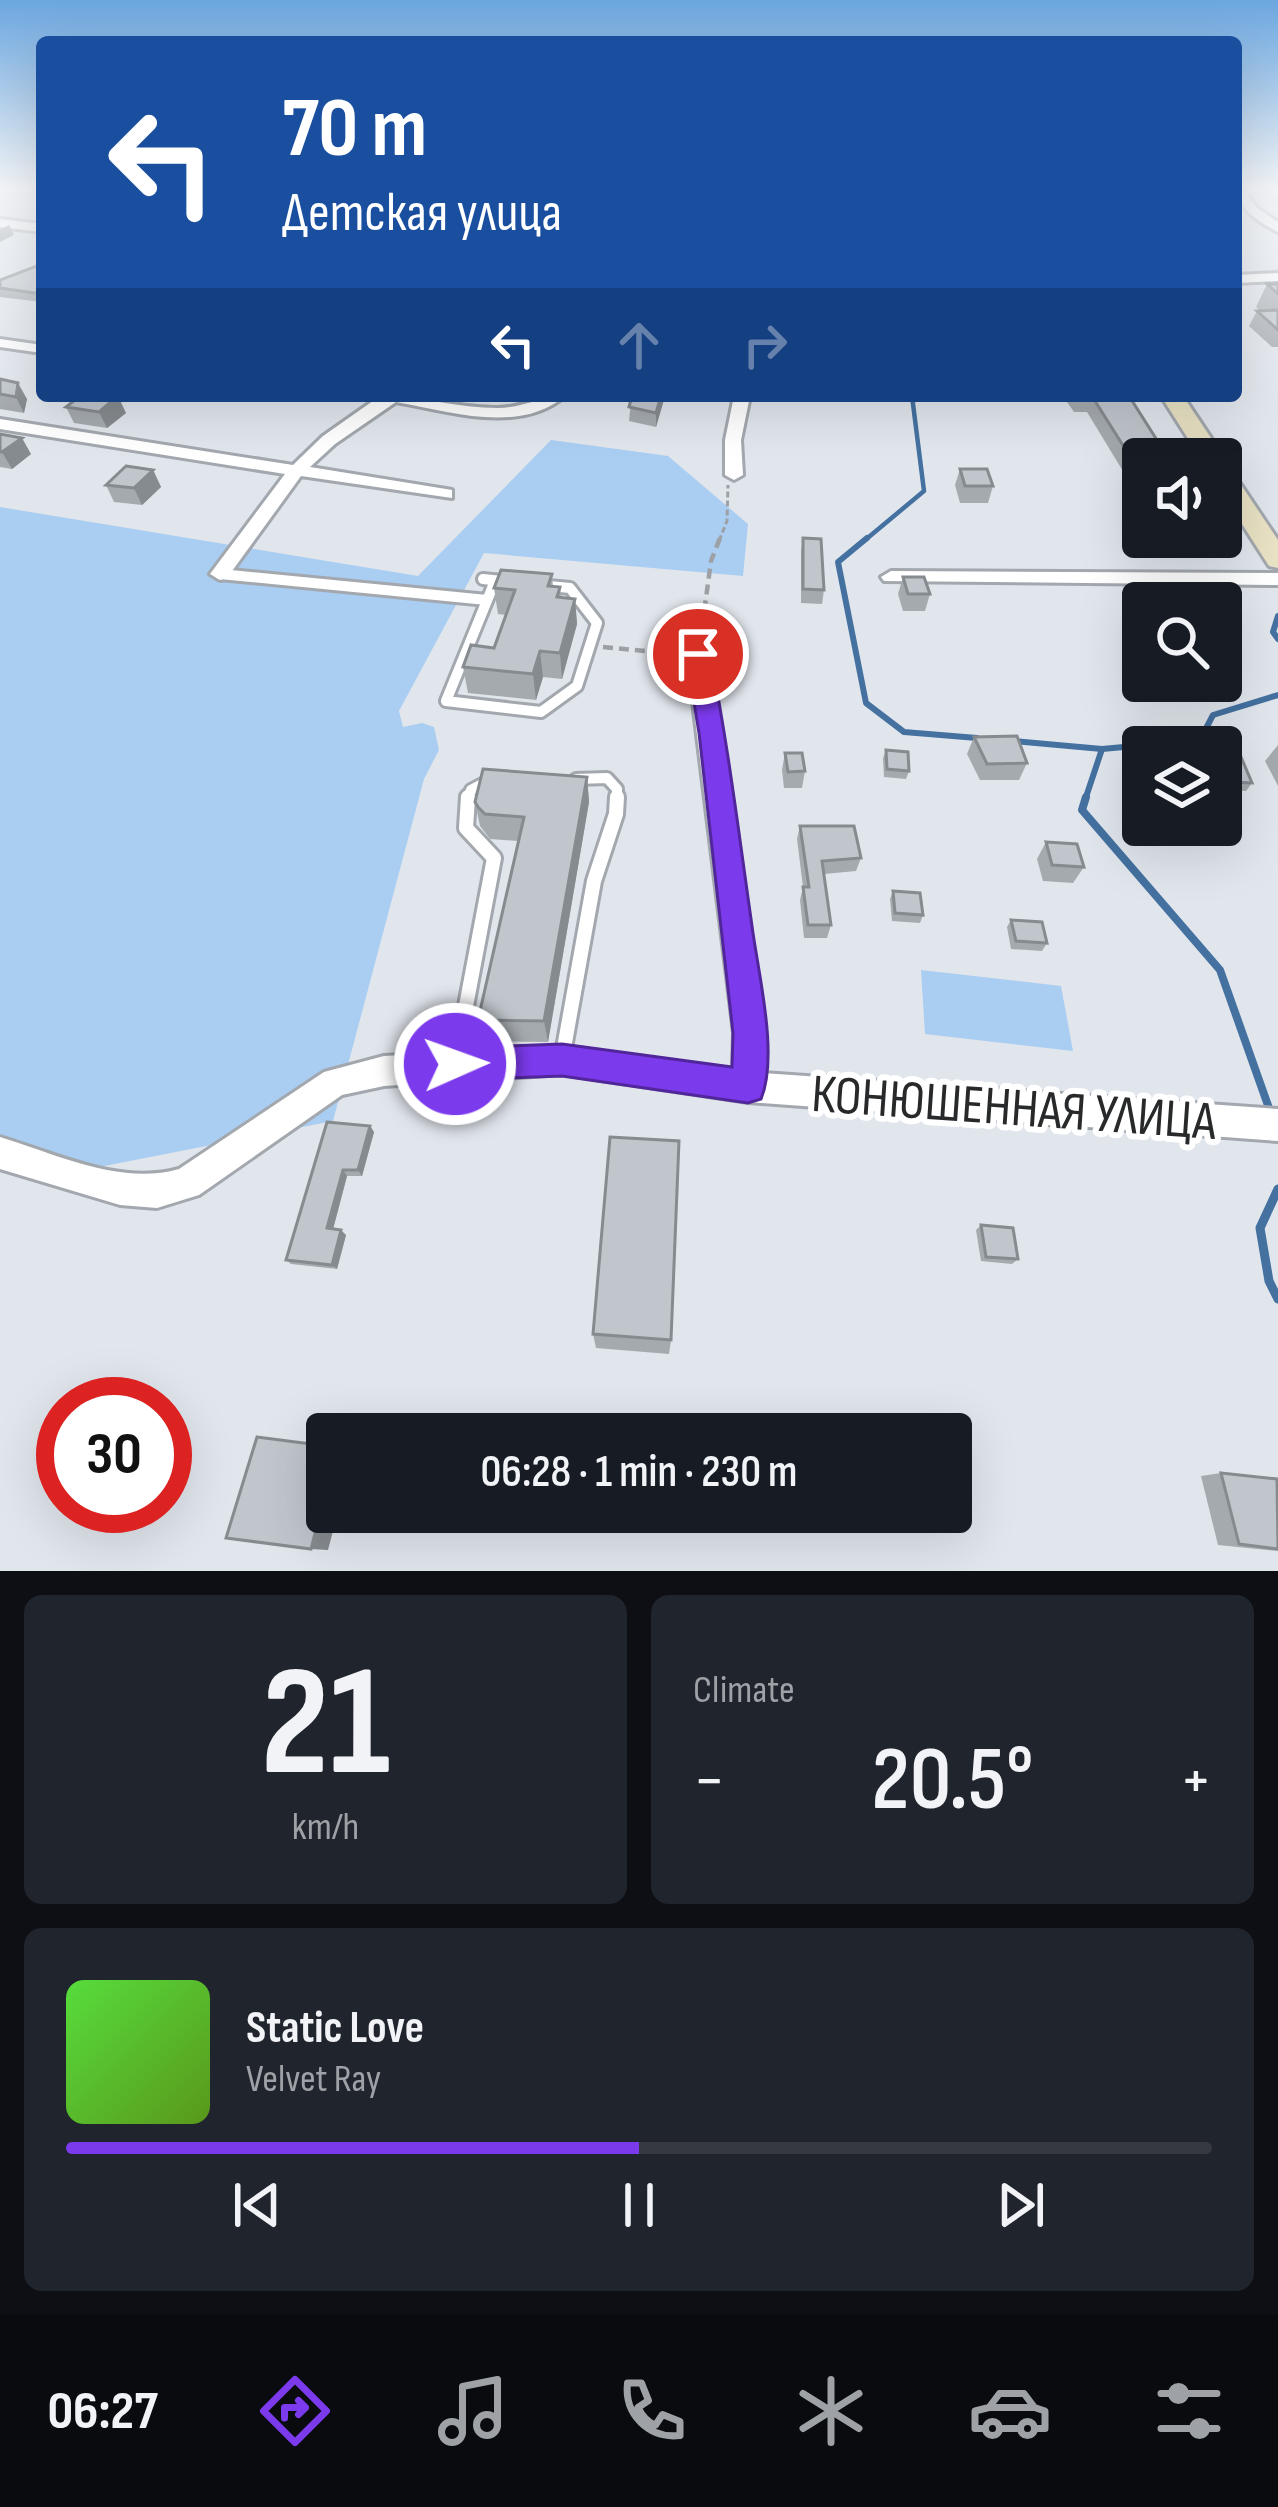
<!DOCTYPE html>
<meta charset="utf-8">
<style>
:root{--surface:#171b24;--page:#20242c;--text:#f1f3f6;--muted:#9ea1a6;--line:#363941;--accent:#7c3aed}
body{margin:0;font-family:"Sofia Sans Condensed",sans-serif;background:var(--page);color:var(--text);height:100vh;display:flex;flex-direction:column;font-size:45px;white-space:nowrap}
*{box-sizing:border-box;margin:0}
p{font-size:39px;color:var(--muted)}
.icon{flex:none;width:66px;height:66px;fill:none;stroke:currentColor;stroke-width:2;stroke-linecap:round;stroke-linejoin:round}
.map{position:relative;height:1571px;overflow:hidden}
.panel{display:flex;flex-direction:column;gap:24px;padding:24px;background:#0d0f14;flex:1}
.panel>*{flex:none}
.banner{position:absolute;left:36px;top:36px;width:1206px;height:366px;border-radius:12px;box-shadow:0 12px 48px #0002;background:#1a4fa0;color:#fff;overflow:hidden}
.tools{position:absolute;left:1122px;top:438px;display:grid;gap:24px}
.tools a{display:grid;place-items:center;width:120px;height:120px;border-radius:12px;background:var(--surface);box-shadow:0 12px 48px #0002;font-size:60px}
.speed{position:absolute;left:36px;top:1377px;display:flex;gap:24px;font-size:60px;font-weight:700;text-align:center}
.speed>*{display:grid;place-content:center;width:156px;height:156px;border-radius:50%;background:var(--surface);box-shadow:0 12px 48px #0002;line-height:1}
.speed .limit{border:18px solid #d22;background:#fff;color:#111}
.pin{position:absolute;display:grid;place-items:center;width:102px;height:102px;color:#fff;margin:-51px;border:6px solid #fff;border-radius:50%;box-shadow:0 3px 12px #0007}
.me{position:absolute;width:132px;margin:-66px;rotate:88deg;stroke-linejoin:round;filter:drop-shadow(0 0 9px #0008)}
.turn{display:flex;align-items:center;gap:42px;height:252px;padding:0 48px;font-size:54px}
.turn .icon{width:156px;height:156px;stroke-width:2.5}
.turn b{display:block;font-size:84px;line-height:102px}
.lanes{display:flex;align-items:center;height:114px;padding:0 48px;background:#0003;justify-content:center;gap:60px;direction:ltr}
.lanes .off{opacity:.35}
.big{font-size:90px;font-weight:600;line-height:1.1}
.panel .tile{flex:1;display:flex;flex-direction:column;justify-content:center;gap:18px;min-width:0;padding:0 42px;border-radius:18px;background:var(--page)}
.panel .dial{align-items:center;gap:0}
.dial b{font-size:156px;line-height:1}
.song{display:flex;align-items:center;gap:36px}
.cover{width:144px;height:144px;border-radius:18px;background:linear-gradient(135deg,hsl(110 70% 55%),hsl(90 70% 35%))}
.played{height:12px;border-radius:6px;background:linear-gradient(90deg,var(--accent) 50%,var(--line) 50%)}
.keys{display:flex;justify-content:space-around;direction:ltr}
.heat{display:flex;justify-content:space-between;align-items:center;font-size:66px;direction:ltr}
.panel .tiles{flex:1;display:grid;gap:24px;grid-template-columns:1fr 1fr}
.tile:last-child{grid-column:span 2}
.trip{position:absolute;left:306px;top:1413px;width:666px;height:120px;border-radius:12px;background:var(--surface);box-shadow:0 12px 48px #0002;font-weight:600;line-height:120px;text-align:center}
.menu{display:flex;height:192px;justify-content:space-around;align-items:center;background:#090b0e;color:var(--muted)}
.menu .icon{width:84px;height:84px}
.menu .on{color:var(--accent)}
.menu b{font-size:54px;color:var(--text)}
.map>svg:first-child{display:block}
</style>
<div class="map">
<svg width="1278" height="1571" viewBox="0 0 1278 1571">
<rect width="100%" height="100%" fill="#e1e6ed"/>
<g fill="#aacdf2">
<polygon points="551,440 668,456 748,524 743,576 484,553 399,711 403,727 422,723 434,727 439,750 424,779 333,1121 89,1169 0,1149 0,507 418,576"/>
<polygon points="921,970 1061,986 1073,1051 925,1034"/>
</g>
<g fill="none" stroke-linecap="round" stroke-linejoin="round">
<polyline stroke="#4471a0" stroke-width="4.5" points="864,541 924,491 912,396"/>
<g stroke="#4471a0" stroke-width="6">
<polyline points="867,538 838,562 866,703 904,732 977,738"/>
<polyline points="1278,616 1273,632 1278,639"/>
<polyline points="1014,741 1102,749 1085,800"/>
<polyline points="1102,749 1200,740 1213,715 1278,695"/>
</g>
<polyline stroke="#4471a0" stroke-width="8" points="1086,797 1082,810 1220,970 1270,1111"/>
<polyline stroke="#4471a0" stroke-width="9" points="1278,1189 1260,1228 1269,1281 1278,1299"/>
<g stroke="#a3a8af" stroke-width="9">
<polyline id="lane-far2" points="1270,187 1278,194"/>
</g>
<g stroke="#a3a8af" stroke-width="16">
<g id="lane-far1">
<polyline points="220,574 487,600"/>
<polyline points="483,579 511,582"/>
<polyline points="495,581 446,701 541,712 577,686 597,623 570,588 538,585"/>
<polyline points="576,779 607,778 617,789 617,800"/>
<polyline points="467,800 471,790 490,780"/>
</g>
</g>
<g stroke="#a3a8af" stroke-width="20">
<g id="lane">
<polyline points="562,1059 594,881 616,814 617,797"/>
<polyline points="455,1064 494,858 466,828 468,797"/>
</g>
</g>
<g stroke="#a3a8af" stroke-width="6">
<g id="street">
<path d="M1236 187H1241L1257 208 1278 222V232C1260 223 1237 208 1236 187Z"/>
<polygon points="0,219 42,224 42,232 0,227"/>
<polygon points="1278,273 1278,281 1236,283 1236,275"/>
<polygon points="0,339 42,345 42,353 0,347"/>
<path d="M380 396C420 396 458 408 498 408 522 408 541 396 565 396 519 435 449 411 396 402L335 444 310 467 446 489 452 490V498L301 476 227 578 220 580 210 574 285 474 0 429V419L293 465 323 436Z"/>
<polygon points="734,396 750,396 741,440 743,475 734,480 725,475 725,440"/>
<polygon points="891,571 1278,573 1278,585 884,581 881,577"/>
<path d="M698 647 709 654 764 1033 763 1073 1278 1109V1141L748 1102 562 1074 384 1086 342 1095 199 1195 157 1208 120 1205 0 1169V1137C56 1154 121 1186 179 1169L324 1072 384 1056 562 1046 733 1070 734 1033 687 654Z"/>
</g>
</g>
<g stroke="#a3a8af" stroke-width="6">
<g id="secondary">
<polygon points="1161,396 1183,396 1225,459 1221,464 1221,459 1201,459"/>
<polygon points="1221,465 1229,467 1278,540 1278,568 1269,566 1221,491"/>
</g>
</g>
<polyline stroke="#9da1a6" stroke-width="3" stroke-dasharray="6 3" stroke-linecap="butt" points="719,541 727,521 728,485"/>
<g stroke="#9da1a6" stroke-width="4.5" stroke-dasharray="10 6" stroke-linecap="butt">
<polyline points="700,642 711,561 720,538"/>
<polyline points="603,647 675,654"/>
</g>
<use href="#lane-far2" stroke="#fff" stroke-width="6"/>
<use href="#lane-far1" stroke="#fff" stroke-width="10"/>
<use href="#lane" stroke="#fff" stroke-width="14"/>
<use href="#street" fill="#fff" fill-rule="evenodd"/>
<use href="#secondary" fill="#e9e2c4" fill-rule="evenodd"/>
</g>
<g fill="#a5aaaf">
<polygon points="42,264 42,302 0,297 0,280"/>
<polygon points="1267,284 1278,284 1278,347 1272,347 1249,326 1257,311 1260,311 1256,307"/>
<polygon points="0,379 27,399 24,413 0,409"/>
<polygon points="613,396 665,396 656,427 629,421 631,402 614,401"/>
<polygon points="1063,396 1129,396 1143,459 1143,504 1087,412 1074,412"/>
<polygon points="66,407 126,413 107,428 74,423"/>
<polygon points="0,434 31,454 12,469 0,467"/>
<polygon points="960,469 993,486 988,503 960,503 955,485"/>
<polygon points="153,470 161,487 142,505 114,502 106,485"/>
<polygon points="803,538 824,590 822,604 801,603 801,552"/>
<polygon points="552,574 553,587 560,587 561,597 575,599 577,624 562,679 543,677 536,700 468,693 463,667 494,648 506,615 498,614 494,588"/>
<polygon points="903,577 930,594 925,611 903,611 898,594"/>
<polygon points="974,737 1027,763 1019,780 980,780 967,754"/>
<polygon points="1278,745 1278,786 1265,761"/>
<polygon points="886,750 909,771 906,779 884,777 883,758"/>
<polygon points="785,753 805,771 802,788 784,788 782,770"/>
<polygon points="1222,755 1252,783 1246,791 1227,790 1221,775"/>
<polygon points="587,777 589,802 548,1042 484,1041 478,1020 518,841 490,839 480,826 475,802"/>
<polygon points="800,826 861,858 856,871 824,874 831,925 827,938 804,938 800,900 803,887 797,839"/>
<polygon points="1046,842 1084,867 1073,883 1043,881 1037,859"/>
<polygon points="893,891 923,915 920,923 892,921 890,899"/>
<polygon points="1011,920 1047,943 1042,951 1011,949 1007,927"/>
<polygon points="370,1126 374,1132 362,1176 347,1176 333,1229 346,1235 337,1269 291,1264 286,1260"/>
<polygon points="981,1225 1018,1259 1012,1264 981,1261 976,1230"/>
<polygon points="593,1334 671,1340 669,1354 596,1348"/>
<polygon points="1221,1473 1278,1483 1278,1551 1218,1545 1201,1476"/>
</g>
<g fill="#868b8f">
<polygon points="9,225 14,235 0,242 0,230"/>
<polygon points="18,383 27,399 24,413 16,397"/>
<polygon points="118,396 126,413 107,428 99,412"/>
<polygon points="661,396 665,396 656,427 656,413"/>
<polygon points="22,438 31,454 12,469 2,452"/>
<polygon points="153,470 161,487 142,505 134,488"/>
<polygon points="575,599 577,624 562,679 560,653"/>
<polygon points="540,651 543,677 536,700 533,674"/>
<polygon points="587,777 589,802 548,1042 544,1021"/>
<polygon points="370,1126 374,1132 362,1176 358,1170"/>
<polygon points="343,1170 347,1176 332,1233 327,1228"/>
<polygon points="341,1230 346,1235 337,1269 332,1265"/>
<polygon points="327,1487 327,1512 338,1512 328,1550 311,1549"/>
</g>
<g fill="#c0c6cc" stroke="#868b8f" stroke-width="3">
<polygon points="42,264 42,294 0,288 0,280"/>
<polygon points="1267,284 1278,284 1278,294"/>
<polygon points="1278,310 1278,330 1257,311"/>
<polygon points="0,379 18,383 16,397 0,394"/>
<polygon points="80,396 118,396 99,412 66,407"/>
<polygon points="632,396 661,396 656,413 629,407"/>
<polygon points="1078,396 1129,396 1169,459 1143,459 1143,477 1093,398"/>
<polygon points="0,434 22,438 2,452 0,452"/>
<polygon points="126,466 153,470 134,488 106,485"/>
<polygon points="960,469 987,469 993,486 965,486"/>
<polygon points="803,538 821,539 824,590 803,589"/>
<polygon points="501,570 552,574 548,586 560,587 557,597 575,599 560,653 540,651 533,674 463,667 471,645 494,648 515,590 494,588"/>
<polygon points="903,577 924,577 930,594 908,594"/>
<polygon points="1017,736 1027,763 987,764 974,737"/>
<polygon points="886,750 908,752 909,771 887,769"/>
<polygon points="785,753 802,753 805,771 788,772"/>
<polygon points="1222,755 1241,757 1252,783 1233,782"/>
<polygon points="483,769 587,777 544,1021 478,1020 524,817 485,814 478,807 475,802"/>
<polygon points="800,826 854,826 861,858 822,861 831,925 808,925 803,887 809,887"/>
<polygon points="1046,842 1077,844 1084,867 1052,865"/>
<polygon points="893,891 920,893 923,915 895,913"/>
<polygon points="1011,920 1042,922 1047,943 1016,941"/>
<polygon points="327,1122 370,1126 358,1170 343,1170 327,1228 341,1230 332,1265 286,1260"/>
<polygon points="610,1137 679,1141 671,1340 593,1334"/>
<polygon points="981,1225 1013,1228 1018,1259 986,1257"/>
<polygon points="257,1437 327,1446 327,1487 311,1549 226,1538"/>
<polygon points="1221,1473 1277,1479 1278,1549 1239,1544"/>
</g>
<linearGradient id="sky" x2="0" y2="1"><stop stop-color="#6ba6df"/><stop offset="0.46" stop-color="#f2f4f7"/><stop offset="1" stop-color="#f2f4f7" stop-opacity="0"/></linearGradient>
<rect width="1278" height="407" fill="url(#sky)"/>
<path fill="#7c3aed" stroke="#51269a" stroke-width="3" d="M698 646 710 654C728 744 739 835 752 926 758 973 779 1055 761 1099L748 1103 562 1076 455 1080 443 1076 438 1064 443 1053 455 1048 562 1044 732 1067 733 1033 699 733 686 654Z"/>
<g text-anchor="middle" stroke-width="12" stroke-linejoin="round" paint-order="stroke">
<g font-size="54" fill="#27292b" stroke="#fff">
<text transform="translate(1014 1106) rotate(4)" y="19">КОНЮШЕННАЯ УЛИЦА</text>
</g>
</g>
</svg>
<div class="tools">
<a><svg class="icon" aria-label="sound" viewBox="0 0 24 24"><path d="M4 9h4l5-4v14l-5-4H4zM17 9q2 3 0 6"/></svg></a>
<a><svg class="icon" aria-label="search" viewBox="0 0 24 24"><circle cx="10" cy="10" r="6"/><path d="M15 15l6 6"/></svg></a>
<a><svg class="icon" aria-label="layers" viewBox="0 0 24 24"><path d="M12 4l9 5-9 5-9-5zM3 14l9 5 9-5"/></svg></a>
</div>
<div class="speed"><div class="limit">30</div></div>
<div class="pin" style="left:698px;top:654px;background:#d93025"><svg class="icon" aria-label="arrive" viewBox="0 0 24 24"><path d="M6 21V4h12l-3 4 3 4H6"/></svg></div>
<svg class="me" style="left:455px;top:1064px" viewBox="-20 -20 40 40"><circle r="17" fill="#7c3aed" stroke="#fff" stroke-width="3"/><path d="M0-11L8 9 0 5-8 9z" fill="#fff"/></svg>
<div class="trip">06:28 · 1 min · 230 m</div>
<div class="banner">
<div class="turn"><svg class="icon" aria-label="left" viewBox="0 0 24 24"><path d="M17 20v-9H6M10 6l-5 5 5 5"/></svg><div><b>70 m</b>Детская улица</div></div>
<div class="lanes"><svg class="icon" aria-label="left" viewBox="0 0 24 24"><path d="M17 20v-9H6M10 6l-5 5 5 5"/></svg><svg class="icon off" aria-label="ahead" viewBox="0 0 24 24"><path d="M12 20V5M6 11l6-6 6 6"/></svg><svg class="icon off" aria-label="right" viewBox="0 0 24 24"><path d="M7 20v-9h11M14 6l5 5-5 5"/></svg></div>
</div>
</div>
<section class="panel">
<div class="tiles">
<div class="tile dial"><b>21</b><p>km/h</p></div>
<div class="tile"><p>Climate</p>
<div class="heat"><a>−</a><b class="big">20.5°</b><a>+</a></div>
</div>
<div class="tile">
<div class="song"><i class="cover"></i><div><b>Static Love</b><p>Velvet Ray</p></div></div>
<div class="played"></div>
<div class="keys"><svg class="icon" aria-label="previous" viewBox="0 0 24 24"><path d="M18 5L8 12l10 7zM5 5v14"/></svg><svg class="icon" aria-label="pause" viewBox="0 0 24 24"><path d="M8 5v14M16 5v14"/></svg><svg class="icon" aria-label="next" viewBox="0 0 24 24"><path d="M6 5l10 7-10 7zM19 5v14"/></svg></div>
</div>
</div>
</section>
<nav class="menu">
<b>06:27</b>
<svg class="icon on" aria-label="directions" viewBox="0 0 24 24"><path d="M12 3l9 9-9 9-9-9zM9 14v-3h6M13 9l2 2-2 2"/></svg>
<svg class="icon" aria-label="music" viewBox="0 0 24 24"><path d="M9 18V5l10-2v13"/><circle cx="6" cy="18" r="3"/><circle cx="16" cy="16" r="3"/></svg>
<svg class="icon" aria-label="phone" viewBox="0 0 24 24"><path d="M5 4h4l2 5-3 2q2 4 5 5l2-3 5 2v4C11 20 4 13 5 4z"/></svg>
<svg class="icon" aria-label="climate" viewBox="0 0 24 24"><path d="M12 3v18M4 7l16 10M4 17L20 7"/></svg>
<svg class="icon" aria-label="car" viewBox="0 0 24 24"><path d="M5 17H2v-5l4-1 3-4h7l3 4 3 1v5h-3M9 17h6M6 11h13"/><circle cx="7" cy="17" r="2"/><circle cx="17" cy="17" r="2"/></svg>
<svg class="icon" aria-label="filters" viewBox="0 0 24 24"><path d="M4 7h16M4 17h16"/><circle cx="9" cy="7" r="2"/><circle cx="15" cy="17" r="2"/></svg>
</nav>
